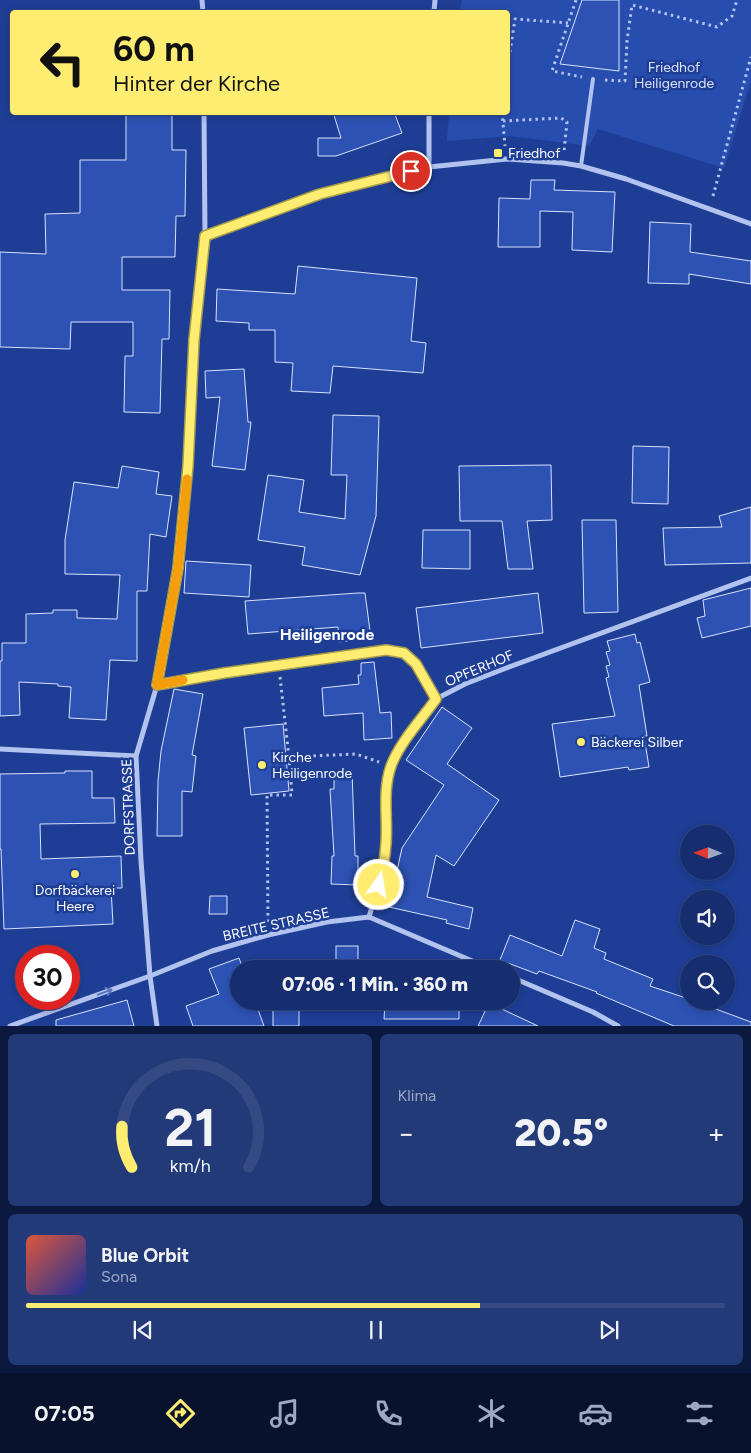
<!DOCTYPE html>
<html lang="de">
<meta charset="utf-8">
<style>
:root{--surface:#162e70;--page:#233a78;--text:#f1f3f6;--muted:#9ea8c3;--line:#354a83;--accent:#feed71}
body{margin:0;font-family:Figtree,sans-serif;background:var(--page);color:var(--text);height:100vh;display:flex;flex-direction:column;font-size:19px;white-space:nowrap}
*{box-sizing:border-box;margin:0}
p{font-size:16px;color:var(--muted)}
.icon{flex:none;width:28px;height:28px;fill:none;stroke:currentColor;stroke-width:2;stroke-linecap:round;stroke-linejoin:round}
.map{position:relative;height:1026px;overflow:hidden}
.sheet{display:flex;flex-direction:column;gap:8px;padding:8px;background:#0c193e;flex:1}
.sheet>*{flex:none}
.top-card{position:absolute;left:10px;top:10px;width:500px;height:105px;border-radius:5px;box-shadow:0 2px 8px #0003,0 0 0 1px var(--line);background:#feed71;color:#111;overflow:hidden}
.needle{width:32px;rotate:271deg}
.buttons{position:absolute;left:680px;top:825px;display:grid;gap:10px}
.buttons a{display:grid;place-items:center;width:55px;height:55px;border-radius:50%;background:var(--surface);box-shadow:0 2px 8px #0003,0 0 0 1px var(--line);font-size:25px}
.speed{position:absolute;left:15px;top:945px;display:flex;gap:10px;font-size:25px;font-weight:700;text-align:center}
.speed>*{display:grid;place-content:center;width:65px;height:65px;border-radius:50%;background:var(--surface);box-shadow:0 2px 8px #0003,0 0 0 1px var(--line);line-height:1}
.speed .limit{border:8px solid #d22;background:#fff;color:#111}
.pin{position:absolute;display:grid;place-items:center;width:42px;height:42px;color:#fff;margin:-21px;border:2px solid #fff;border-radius:50%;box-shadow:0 1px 5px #0007}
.me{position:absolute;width:55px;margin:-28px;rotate:13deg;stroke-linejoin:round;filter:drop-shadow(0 0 4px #0008)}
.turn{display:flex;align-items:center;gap:18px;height:105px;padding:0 20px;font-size:22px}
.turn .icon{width:65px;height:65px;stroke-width:2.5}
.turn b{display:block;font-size:35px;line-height:42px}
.big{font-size:38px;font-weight:800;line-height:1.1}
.sheet .widget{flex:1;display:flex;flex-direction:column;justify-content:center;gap:8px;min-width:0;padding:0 18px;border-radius:8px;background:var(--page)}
.sheet .dial{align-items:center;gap:0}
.dial svg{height:130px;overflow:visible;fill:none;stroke:var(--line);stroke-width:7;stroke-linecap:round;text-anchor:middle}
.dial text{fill:var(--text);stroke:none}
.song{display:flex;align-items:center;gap:15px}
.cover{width:60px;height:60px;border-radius:8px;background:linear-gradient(135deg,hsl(10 70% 55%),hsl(230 70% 35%))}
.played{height:5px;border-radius:2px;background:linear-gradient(90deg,var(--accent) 65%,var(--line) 65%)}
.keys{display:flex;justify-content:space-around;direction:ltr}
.heat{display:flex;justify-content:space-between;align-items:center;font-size:28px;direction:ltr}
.sheet .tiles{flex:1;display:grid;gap:8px;grid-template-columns:1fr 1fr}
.widget:last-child{grid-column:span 2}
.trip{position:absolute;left:230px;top:960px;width:290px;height:50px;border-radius:25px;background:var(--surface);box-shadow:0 2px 8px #0003,0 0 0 1px var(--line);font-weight:800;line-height:50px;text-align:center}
.dock{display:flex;height:80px;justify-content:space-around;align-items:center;background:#09122d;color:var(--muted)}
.dock .icon{width:35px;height:35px}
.dock .active{color:var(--accent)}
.dock b{font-size:22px;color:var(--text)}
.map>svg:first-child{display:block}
</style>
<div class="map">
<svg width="751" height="1026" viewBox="0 0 751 1026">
<rect width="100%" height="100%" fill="#1e3e96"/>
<polygon fill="#274daf" points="462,0 751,0 751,81 724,168 598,129 589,146 510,136 447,141 449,113 508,112 508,12 460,12"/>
<g fill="#2d52b4" stroke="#d8e2fb">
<polygon points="582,0 619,0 619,71 560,64"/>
<polygon points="126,112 172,112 172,150 186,150 185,216 176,216 175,257 122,257 122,290 170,290 169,339 162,339 160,413 124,412 125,356 133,356 133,322 71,322 70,349 0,347 0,252 46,254 45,214 80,213 80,160 126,160"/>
<polygon points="333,112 394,112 402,133 336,156 318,156 318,138 341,138"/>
<polygon points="531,180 555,180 554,190 615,192 612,252 572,250 573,212 540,211 540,247 498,247 499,198 530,199"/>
<polygon points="650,222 691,224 690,252 751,261 751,284 689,274 689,284 648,283"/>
<polygon points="298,266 417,278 411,341 426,343 423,373 333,366 330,393 291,391 293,363 275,362 275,330 249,330 249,323 216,321 217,289 295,294"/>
<polygon points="244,369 248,422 251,422 245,470 212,466 220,397 206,398 205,371"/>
<polygon points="333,415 379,416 376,516 360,575 302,565 305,547 258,540 268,475 304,480 299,512 345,519 347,475 331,475"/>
<polygon points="633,446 669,447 668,504 632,503"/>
<polygon points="551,465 552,520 527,521 533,569 508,569 502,521 460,521 459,466"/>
<polygon points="122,466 159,472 156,494 172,496 166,537 150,534 147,591 137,591 137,661 110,660 106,720 69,718 71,687 58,686 58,684 19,682 20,715 0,716 0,661 2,661 2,643 26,643 26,614 53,613 53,610 77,610 77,618 117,619 120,575 65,574 65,540 74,482 118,488"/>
<polygon points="751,507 751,563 665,565 663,528 722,527 719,516"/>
<polygon points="582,520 616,520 618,612 584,613"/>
<polygon points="423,530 470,530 470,569 422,568"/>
<polygon points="186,561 251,565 249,597 184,593"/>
<polygon points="751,588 751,626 702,638 697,618 705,616 703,600"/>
<polygon points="358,593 365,593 371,638 339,642 338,627 248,634 245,601"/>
<polygon points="538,593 543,633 421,648 416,608"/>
<polygon points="635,634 637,643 640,642 650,682 639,685 647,736 644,736 649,767 629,770 628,767 560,777 552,724 615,716 606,678 609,677 606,666 610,665 606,652 610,651 607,641"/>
<polygon points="374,662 380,713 391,712 392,738 364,740 363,713 324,716 322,688 359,684 358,675 361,675 361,663"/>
<polygon points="174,689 203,694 192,755 196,756 192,792 182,791 182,836 157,836 158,781 161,751"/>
<polygon points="442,707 472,728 447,764 499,800 454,866 436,855 427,897 473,908 469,929 446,923 447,920 389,907 402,848 444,785 406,760"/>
<polygon points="283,724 289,791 251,795 244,728"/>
<polygon points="65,771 92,771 92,798 114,798 115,823 40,824 41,859 121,856 122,888 111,888 113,924 4,929 1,849 0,849 0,774 65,773"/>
<polygon points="334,771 352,771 355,856 358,856 358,885 331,884 332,856 334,856 330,789 334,789"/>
<polygon points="210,896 227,896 227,914 209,914"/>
<polygon points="575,920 600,929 594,948 606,953 604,959 653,979 650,986 689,999 689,1001 694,1001 751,1022 751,1026 674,1026 596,993 597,992 539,971 537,974 500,960 510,935 562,956"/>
<rect x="336" y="946" width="22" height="23"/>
<polygon points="239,958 243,969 239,969 239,1001 255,1001 264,1026 193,1026 186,1006 219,994 209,969"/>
<polygon points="127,1000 134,1026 56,1026 56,1020"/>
<rect x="273" y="1001" width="26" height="25"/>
<polygon points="371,1001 459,1001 459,1019 384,1019 385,1002"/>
<polygon points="489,1003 538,1026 478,1026"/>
</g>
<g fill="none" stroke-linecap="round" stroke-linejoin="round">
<g stroke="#b2c3ef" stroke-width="3" stroke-dasharray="2.5 4" stroke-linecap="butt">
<polyline points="576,0 552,71 582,77"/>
<polyline points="508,65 515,19 568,23"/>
<polyline points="605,80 625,81 627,41 632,5 717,27 732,16 737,0"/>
<polyline points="502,112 505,146"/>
<polyline points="503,121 561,118 567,122 564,151"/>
<polyline points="713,196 751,57"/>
<polyline points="280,677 289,757"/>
<polyline points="268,922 267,795 292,795 289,757 356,754 379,762"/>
</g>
<polyline stroke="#b2c3ef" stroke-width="4" points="581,166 593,79"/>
<g stroke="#b2c3ef" stroke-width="5">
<polyline points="202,0 203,12"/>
<polyline points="434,12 435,0"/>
<polyline points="429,167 429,112"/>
<polyline points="205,237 320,194 429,167 507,159 563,163 581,166 626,179 751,224"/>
<polyline points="157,685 224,673 386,650 404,653 416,664 436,699"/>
<polyline points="0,749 136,756"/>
<polyline points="369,917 383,869 386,842 385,823 386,789 391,766 400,748 436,699 465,684 509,667 751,578"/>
<polyline points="511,977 593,1012 618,1026"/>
<polyline points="10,1026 150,976 212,951 268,935 327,922 369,917 491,969"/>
<polyline points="157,1026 150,976 141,861 136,756 157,685 178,568 188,466 194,340 205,237 204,112"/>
</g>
</g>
<defs><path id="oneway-shaft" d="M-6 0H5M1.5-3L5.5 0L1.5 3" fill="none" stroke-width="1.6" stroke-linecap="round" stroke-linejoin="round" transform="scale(1.25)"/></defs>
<use stroke="#5973ba" href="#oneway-shaft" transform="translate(105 992) rotate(-20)"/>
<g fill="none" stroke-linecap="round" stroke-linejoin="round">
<g stroke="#a59a49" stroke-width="12">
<path id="route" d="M379 885C383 871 385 858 386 843 388 818 382 792 391 766 400 742 421 720 436 699L416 664 404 653 386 650 224 673 157 685 178 568 188 466 194 340 205 236 320 194 411 171"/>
</g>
<use href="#route" stroke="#feed71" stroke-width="9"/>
<polyline stroke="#f59e0b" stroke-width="9" points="183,680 157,685 178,568 187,479"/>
</g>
<g fill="#feed71" stroke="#1e3e96" stroke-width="2">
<rect x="493" y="148" width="10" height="10" rx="2.5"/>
<circle cx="581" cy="742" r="5"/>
<circle cx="262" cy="765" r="5"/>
<circle cx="75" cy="874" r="5"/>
</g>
<g text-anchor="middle" stroke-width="5" stroke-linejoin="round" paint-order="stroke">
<g font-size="14" fill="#d8e2fb" stroke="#1e3e96">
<text x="674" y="72">Friedhof<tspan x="674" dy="16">Heiligenrode</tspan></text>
</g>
<g font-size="14" fill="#fff" stroke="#1e3e96" text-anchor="start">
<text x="508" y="158">Friedhof</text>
<text x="591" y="747">Bäckerei Silber</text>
<text x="272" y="762">Kirche<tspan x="272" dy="16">Heiligenrode</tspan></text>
<text x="75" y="895" text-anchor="middle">Dorfbäckerei<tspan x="75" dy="16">Heere</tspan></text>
</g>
<g font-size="14" fill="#fff" stroke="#1e3e96">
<text transform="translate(479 668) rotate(-23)" y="5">OPFERHOF</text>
<text transform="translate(128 807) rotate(-92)" y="5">DORFSTRASSE</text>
<text transform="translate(276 924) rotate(-13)" y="5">BREITE STRASSE</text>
</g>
<g font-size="16" font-weight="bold" fill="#fff" stroke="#1e3e96">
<text x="327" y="640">Heiligenrode</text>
</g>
</g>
</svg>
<div class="buttons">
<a><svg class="needle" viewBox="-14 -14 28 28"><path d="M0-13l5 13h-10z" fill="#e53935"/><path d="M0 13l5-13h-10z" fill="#9ea8c3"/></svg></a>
<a><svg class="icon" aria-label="sound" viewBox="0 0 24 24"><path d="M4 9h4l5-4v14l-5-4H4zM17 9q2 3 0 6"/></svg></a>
<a><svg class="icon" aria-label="search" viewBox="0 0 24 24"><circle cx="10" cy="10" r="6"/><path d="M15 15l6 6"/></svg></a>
</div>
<div class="speed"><div class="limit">30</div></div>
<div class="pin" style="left:411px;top:171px;background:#d93025"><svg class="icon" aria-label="arrive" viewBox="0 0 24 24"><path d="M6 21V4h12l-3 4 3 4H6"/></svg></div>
<svg class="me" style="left:379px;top:885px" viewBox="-20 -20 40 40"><circle r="17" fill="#feed71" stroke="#fff" stroke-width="3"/><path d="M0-11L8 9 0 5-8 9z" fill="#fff"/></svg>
<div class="trip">07:06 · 1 Min. · 360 m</div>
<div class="top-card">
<div class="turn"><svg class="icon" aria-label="left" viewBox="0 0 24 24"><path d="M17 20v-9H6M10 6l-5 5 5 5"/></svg><div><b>60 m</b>Hinter der Kirche</div></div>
</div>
</div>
<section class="sheet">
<div class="tiles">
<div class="widget dial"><svg viewBox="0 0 100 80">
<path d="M14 69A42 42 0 1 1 86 69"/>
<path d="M14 69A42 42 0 0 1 8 44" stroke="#feed71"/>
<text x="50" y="56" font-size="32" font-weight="700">21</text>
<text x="50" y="72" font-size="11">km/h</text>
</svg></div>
<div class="widget"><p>Klima</p>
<div class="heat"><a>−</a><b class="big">20.5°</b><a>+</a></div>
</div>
<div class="widget">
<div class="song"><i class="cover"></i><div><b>Blue Orbit</b><p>Sona</p></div></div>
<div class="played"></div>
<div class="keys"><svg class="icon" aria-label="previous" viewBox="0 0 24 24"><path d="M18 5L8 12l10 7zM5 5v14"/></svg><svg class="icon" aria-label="pause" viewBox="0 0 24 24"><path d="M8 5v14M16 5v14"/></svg><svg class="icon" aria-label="next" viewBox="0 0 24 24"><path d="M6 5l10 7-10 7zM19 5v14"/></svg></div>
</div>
</div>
</section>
<nav class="dock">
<b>07:05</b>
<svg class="icon active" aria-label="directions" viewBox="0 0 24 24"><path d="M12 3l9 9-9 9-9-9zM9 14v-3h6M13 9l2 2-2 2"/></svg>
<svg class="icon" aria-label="music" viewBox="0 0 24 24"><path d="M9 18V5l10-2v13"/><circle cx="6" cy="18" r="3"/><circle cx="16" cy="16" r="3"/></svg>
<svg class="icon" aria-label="phone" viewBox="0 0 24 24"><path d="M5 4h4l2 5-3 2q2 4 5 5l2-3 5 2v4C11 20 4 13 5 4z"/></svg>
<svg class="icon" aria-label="climate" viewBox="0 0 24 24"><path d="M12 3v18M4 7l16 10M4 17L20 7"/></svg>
<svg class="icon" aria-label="car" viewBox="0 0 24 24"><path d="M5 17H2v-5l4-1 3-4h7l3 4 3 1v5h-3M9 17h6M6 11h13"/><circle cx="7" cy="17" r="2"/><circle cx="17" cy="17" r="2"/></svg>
<svg class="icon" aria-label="filters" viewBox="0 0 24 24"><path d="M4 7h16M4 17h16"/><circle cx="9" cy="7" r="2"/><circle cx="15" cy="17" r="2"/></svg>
</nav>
